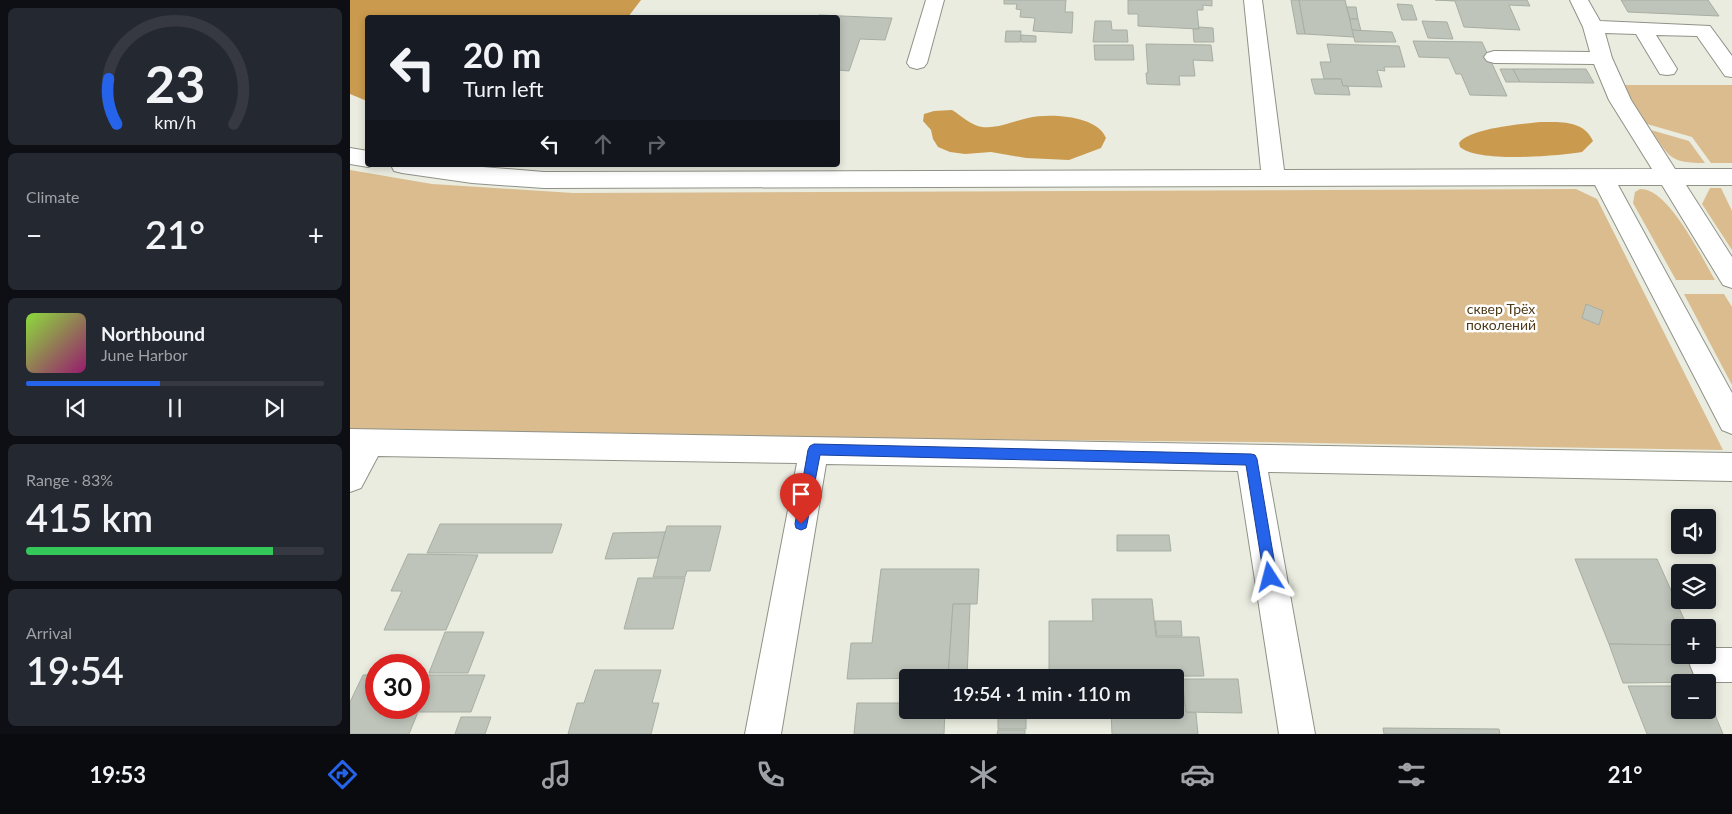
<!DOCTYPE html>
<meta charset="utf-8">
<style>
:root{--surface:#171b24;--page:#242831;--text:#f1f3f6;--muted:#9ea1a6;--line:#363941;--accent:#2563eb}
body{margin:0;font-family:Lato,sans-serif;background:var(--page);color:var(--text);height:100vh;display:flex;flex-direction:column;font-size:19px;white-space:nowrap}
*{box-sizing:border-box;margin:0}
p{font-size:16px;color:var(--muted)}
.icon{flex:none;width:28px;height:28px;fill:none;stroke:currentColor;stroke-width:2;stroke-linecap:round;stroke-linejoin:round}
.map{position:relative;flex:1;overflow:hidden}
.details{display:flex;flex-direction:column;gap:8px;padding:8px;background:#0d0f14;width:350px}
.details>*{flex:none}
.banner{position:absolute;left:15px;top:15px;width:475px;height:152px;border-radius:5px;box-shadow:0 2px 8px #0003;background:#171b24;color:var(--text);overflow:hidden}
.buttons{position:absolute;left:1321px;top:509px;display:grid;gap:10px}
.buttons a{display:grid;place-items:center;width:45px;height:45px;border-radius:5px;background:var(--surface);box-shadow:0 2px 8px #0003;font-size:25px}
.speed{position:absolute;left:15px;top:654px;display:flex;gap:10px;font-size:25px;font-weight:700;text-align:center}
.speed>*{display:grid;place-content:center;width:65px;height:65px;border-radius:50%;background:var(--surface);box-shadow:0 2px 8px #0003;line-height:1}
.speed .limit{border:8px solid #d22;background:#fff;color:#111}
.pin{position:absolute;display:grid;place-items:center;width:42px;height:42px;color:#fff;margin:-51px -21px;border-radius:50% 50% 50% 0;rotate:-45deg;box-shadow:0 0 5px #0007}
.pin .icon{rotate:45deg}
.me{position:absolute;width:55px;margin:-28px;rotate:351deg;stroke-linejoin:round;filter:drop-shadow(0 0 4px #0008)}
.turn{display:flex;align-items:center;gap:18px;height:105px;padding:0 15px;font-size:22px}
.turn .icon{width:65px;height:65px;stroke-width:2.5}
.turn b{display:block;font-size:35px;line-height:42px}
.lanes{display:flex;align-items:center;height:48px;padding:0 15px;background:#0003;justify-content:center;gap:25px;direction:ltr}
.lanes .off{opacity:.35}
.big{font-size:38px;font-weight:600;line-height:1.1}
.details .card{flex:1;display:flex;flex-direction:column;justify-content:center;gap:8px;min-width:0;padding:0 18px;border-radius:8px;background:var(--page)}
.details .dial{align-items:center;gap:0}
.dial svg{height:130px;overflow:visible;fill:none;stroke:var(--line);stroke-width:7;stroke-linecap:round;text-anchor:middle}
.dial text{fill:var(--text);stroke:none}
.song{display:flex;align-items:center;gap:15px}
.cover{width:60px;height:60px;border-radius:8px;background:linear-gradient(135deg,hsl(90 70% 55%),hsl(320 70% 35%))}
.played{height:5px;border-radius:2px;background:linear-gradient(90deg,var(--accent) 45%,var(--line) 45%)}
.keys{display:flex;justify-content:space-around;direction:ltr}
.heat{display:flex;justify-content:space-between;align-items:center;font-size:28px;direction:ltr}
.charge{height:8px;border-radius:4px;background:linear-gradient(90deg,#34c759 83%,var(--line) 0)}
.trip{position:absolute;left:549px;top:669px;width:285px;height:50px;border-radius:5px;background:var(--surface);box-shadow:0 2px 8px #0003;font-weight:600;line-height:50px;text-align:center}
.dock{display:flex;height:80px;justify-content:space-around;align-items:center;background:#090b0e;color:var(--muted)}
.dock .icon{width:35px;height:35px}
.dock .on{color:var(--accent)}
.dock b{font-size:22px;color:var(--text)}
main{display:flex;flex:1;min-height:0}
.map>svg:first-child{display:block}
</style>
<main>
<section class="details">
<div class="card dial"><svg viewBox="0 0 100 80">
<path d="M14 69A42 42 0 1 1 86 69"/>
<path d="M14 69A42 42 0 0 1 9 41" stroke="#2563eb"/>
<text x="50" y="56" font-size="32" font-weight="700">23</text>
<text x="50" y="72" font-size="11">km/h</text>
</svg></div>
<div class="card"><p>Climate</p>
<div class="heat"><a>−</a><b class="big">21°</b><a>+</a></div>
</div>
<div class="card">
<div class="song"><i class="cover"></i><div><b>Northbound</b><p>June Harbor</p></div></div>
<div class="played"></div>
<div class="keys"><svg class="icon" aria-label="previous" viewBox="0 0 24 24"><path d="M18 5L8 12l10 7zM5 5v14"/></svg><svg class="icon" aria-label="pause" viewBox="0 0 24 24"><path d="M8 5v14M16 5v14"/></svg><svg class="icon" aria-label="next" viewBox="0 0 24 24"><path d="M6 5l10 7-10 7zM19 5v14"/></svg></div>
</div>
<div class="card"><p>Range · 83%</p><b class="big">415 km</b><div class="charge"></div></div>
<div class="card"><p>Arrival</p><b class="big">19:54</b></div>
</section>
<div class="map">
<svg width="1382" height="734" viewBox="0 0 1382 734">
<rect width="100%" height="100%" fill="#eaece0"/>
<g fill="#dabc8f">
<polygon points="1272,85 1382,85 1382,163 1361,163 1342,137 1297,124"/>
<path d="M1301 130 1339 141 1355 163C1320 163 1320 158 1301 130Z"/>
<polygon points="0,170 82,184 223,193 1226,189 1247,199 1373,450 901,442 0,433"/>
<polygon points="1360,188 1371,188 1382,211 1382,250 1352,204"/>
<path d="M1290 189C1318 187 1352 258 1365 280H1326L1283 203 1285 192Z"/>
<polygon points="1334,294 1374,294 1382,307 1382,385"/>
</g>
<g fill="#ca9b4e">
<polygon points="0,0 291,0 278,17 18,18 17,101 0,94"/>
<path d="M602 110C612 116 620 125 632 127 648 129 663 121 678 118 699 113 747 115 756 138L751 148 719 160 676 158 641 152 615 154 600 152 588 147 583 139 581 130 573 121 574 114 584 111Z"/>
<path d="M1191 122C1210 122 1234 120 1243 141L1232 152C1207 156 1128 163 1110 147L1109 143C1120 128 1173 124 1191 122Z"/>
</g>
<g fill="#bec4ba" stroke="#a7aea3">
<polygon points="654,0 716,0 715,12 723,12 722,33 683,31 685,18 670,17 671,10 666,9 667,4 654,4"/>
<polygon points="778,0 862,0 862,6 853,5 853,10 847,10 849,29 788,26 788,14 778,14"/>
<polygon points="941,0 949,0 955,34 947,34"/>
<polygon points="949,0 995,0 1004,37 955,34"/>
<polygon points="1085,0 1177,0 1180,6 1159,5 1170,30 1114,27 1105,1"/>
<polygon points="1271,0 1358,0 1369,16 1278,12"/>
<polygon points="1047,4 1062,5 1067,20 1052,20"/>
<polygon points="997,7 1006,7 1008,19 1000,19"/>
<polygon points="469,15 539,18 542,18 535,40 510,39 499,71 488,70 488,18 468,18"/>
<polygon points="1000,19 1008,19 1011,31 1002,30"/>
<polygon points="745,21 761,21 762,30 777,30 778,42 743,42"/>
<polygon points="1072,21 1097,22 1103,39 1078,38"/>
<polygon points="849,27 863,28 864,42 844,42 843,29 849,29"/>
<polygon points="1002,30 1042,32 1046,42 1005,42"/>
<polygon points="656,31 671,31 670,42 655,42"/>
<polygon points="671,35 686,36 686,42 671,42"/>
<polygon points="1063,41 1132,42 1157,96 1120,95 1111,74 1106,74 1099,58 1069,57"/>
<polygon points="796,44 861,45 863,61 843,60 845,76 829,76 830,85 797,84 796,73 798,73"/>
<polygon points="977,44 1049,46 1055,67 1034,67 1035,71 1027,70 1032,87 993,86 991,79 974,79 970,62 981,62"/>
<polygon points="744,45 783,45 784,60 745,60"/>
<polygon points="1150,69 1163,69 1170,82 1156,82"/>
<polygon points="1163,69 1236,69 1244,83 1170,82"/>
<polygon points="961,79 991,79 993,86 998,86 1000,95 965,94"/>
<polygon points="1236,304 1253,311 1249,325 1232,318"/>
<polygon points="90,524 212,524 202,553 77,553"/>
<polygon points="317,526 371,526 360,571 337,571 335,577 303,577"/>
<polygon points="315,532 308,558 255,559 263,533"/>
<polygon points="767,535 819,535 821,551 767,551"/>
<polygon points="58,554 128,555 96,630 34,630 52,591 41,591"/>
<polygon points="1225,559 1307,559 1338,628 1330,628 1330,645 1259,644"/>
<polygon points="531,569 629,569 627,604 603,604 598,678 497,679 501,643 522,643"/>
<polygon points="288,578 335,578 323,629 274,629"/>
<polygon points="742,599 802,599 806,637 849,637 854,676 699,677 699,621 743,621"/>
<polygon points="603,604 620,604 617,678 598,678"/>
<polygon points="805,621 831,621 832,636 807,636"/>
<polygon points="95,632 134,632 118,673 79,673"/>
<polygon points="1259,644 1330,645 1330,655 1342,655 1355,682 1273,683"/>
<polygon points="245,670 311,670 302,703 309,703 301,734 218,734 227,703 234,703"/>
<polygon points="13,675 26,675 26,708 69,708 69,675 135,675 121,712 68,712 59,734 0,734 0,702"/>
<polygon points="825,679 832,679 836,712 846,713 848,734 762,734 761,710 825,710"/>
<polygon points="832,679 888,679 892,713 836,712"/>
<polygon points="1278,686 1330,686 1330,710 1358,710 1358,698 1373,734 1297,734"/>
<polygon points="507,703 558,703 558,710 595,710 594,734 504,734"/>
<rect x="648" y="710" width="28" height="19"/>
<polygon points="111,717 141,717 135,734 105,734"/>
<polygon points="1033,728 1149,729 1150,734 1034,734"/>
<polygon points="648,730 675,730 675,734 647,734"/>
</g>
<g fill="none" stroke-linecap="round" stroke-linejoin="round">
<g stroke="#909287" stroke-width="2">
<g id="minor">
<polygon points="576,0 594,0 577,63 574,67 567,69 560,67 557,63"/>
<polygon points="894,0 912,0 934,170 1302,169 1259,100 1244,64 1144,63 1137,61 1134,57 1137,53 1144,51 1240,52 1233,27 1220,0 1238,0 1250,21 1360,26 1382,56 1382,77 1375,76 1347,36 1306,35 1327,69 1324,74 1317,75 1310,74 1286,34 1255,33 1262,58 1281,100 1325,169 1382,169 1382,185 1336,185 1382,257 1382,288 1373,285 1312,185 1268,185 1382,393 1382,434 1372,430 1245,185 194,188 122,183 52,173 44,171 41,165 108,165 194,172 911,170"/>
<polygon points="0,148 18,151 18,165 24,165 18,167 0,164"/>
<polygon points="0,429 1382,453 1382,481 918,472 965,734 929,734 888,471 476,464 431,734 395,734 447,463 28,456 11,488 0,492"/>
<polygon points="1358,648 1382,648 1382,682 1357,682 1345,677 1340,665 1344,655 1358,655"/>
</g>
</g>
<use href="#minor" fill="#fff" fill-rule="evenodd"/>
</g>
<polygon fill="#2563eb" stroke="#184099" points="464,444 901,454 905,455 907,459 927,577 925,582 920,584 916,582 914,577 896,465 470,455 457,524 456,528 451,530 446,528 445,524 458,450 460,446"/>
<g text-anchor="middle" stroke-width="5" stroke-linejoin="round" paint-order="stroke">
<g font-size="14" fill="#4e3a19" stroke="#fff">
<text x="1151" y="314">сквер Трёх<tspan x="1151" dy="16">поколений</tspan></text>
</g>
</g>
</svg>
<div class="buttons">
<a><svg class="icon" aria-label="sound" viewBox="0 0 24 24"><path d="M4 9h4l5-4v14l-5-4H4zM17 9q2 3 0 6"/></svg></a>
<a><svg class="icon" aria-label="layers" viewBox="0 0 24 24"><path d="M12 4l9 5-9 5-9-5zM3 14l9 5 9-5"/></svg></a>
<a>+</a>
<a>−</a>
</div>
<div class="speed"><div class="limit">30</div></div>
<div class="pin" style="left:451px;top:524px;background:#d93025"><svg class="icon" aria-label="arrive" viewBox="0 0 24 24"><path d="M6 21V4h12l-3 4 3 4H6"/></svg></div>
<svg class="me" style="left:920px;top:577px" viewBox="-20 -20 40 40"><path d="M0-17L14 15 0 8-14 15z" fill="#2563eb" stroke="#fff" stroke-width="4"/></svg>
<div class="trip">19:54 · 1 min · 110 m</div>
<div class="banner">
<div class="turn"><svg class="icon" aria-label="left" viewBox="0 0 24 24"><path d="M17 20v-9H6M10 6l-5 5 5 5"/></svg><div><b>20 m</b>Turn left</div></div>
<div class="lanes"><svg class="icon" aria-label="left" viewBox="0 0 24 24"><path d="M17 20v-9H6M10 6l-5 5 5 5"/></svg><svg class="icon off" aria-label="ahead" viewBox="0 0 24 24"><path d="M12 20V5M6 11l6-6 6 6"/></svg><svg class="icon off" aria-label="right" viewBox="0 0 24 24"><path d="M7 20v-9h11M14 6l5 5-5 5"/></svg></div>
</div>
</div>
</main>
<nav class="dock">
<b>19:53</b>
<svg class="icon on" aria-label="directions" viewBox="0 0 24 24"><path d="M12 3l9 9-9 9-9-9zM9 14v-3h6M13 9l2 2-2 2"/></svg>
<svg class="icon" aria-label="music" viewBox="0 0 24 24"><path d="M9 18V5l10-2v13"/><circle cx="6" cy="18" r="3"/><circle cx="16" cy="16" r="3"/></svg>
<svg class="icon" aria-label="phone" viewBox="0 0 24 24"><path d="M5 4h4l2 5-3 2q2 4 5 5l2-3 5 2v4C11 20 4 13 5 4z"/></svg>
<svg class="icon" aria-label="climate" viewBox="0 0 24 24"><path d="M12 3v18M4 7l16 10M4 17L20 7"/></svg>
<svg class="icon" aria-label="car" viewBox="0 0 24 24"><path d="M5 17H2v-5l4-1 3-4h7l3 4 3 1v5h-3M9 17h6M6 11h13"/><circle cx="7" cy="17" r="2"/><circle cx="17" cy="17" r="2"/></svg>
<svg class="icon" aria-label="filters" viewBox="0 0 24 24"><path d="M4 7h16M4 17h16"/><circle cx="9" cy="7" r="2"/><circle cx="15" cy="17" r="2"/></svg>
<b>21°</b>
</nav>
